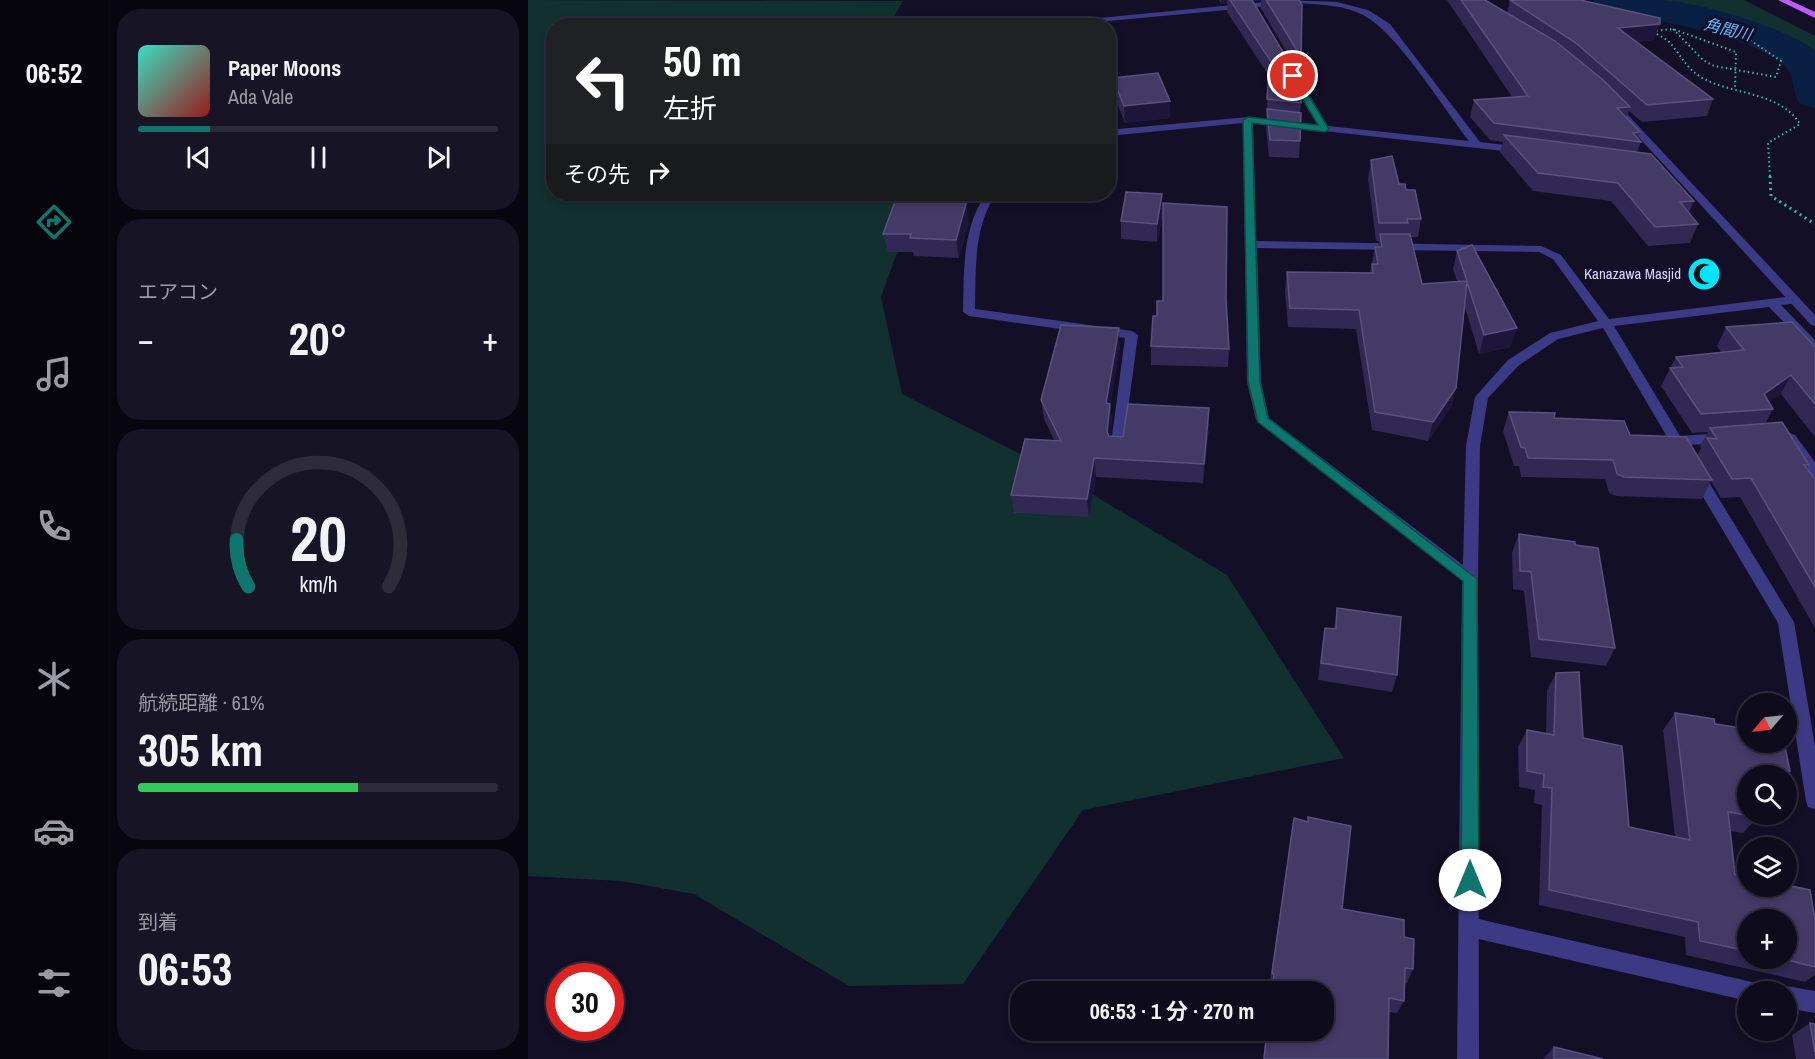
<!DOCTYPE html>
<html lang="ja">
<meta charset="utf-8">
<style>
:root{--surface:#0e0b1c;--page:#171425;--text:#f1f3f6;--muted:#9b9ba3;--line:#2e2b3b;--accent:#0f766e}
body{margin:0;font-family:"Archivo Narrow","Noto Sans JP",sans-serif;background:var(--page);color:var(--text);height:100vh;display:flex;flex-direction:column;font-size:22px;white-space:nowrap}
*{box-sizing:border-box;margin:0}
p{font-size:20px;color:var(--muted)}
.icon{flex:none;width:33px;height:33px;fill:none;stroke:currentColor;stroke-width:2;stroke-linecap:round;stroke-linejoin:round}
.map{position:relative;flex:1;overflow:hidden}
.sheet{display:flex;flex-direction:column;gap:9px;padding:9px;background:#08060f;width:420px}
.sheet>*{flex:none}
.hud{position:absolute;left:18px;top:18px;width:570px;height:183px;border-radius:24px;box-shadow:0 3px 9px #0003,0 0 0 2px var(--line);background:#202124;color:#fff;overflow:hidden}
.needle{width:39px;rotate:242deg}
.fabs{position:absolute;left:1209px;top:693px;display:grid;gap:12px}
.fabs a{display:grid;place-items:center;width:60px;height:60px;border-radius:50%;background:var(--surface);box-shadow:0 3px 9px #0003,0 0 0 2px var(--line);font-size:30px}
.speed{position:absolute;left:18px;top:963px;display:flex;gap:12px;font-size:30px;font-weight:700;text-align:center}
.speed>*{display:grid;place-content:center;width:78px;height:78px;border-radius:50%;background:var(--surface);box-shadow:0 3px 9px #0003,0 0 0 2px var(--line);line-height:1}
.speed .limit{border:9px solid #d22;background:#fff;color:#111}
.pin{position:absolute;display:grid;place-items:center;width:51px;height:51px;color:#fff;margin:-26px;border:3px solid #fff;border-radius:50%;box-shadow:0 2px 6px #0007}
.me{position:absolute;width:66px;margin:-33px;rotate:0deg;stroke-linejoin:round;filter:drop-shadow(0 0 4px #0008)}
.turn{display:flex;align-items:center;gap:21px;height:126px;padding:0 18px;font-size:27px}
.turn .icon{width:78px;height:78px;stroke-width:2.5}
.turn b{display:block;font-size:42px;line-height:51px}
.then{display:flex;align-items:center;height:57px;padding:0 18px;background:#0003;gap:12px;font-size:22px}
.big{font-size:45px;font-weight:700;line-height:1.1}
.sheet .tile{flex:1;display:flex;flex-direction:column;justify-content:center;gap:9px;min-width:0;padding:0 21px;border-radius:24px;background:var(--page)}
.sheet .dial{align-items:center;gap:0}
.dial svg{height:156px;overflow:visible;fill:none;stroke:var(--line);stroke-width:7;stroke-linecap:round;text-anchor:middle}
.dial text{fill:var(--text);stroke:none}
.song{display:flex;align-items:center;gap:18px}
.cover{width:72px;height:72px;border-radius:9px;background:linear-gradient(135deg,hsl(170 70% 55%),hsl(0 70% 35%))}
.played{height:6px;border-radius:3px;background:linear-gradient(90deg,var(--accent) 20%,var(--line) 20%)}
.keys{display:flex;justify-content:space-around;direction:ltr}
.heat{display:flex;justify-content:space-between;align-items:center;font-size:33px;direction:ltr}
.charge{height:9px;border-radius:4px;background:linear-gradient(90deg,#34c759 61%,var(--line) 0)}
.trip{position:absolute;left:482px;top:981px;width:324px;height:60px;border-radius:24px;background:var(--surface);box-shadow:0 3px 9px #0003,0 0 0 2px var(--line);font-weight:700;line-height:60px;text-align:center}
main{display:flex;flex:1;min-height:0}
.dock{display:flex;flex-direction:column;width:108px;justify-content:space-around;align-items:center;background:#06040b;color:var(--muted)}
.dock .icon{width:42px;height:42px}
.dock .selected{color:var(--accent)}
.dock b{font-size:27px;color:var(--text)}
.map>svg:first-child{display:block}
</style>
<main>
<nav class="dock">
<b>06:52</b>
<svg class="icon selected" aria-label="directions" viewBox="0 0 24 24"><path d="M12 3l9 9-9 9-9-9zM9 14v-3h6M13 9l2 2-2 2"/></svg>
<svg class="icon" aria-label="music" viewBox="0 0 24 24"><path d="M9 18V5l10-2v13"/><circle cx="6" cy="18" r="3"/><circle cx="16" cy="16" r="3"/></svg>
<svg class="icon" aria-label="phone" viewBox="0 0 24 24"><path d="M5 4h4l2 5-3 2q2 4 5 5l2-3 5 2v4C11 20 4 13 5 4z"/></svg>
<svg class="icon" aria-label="climate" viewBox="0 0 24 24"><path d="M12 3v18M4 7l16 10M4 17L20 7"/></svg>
<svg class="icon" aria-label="car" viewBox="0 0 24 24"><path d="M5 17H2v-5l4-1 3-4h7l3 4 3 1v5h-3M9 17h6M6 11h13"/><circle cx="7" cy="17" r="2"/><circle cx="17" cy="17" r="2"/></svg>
<svg class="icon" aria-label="filters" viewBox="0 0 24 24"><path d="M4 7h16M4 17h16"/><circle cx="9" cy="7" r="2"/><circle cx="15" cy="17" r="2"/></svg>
</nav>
<section class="sheet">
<div class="tile">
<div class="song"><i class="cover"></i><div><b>Paper Moons</b><p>Ada Vale</p></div></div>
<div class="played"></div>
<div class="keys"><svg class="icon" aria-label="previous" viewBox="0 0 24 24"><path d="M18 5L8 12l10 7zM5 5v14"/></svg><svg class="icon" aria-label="pause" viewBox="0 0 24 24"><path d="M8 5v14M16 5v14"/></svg><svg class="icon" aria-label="next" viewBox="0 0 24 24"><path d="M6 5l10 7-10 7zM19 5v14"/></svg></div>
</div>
<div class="tile"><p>エアコン</p>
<div class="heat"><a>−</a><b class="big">20°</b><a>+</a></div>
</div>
<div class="tile dial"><svg viewBox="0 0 100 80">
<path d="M14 69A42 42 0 1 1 86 69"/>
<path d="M14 69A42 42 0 0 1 8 45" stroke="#0f766e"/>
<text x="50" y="56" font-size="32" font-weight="700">20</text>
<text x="50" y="72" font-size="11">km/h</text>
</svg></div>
<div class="tile"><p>航続距離 · 61%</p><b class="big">305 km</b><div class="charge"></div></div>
<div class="tile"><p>到着</p><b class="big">06:53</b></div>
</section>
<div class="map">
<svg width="1287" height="1059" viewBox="0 0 1287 1059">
<rect width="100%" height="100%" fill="#130f26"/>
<g fill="#12302f">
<polygon points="0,0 375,1 361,25 26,26 26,194 390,194 353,297 374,394 524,470 699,575 816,758 555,810 435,984 321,986 166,894 93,881 0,876"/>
<path d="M1117 0H1216L1287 36V58C1237 22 1176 14 1117 0Z"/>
</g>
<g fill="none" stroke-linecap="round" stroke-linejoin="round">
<path fill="#0a1f44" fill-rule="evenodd" d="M1065 0C1088 0 1112 0 1135 0 1170 2 1260 28 1287 51V108L1272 104C1264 94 1267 79 1260 70 1235 36 1112 18 1071 8Z"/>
<g stroke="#2fb8b0" stroke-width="2" stroke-dasharray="1.5 3" stroke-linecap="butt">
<polyline points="1145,29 1175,60 1186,66 1248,77 1253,61 1222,40"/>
<polyline points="1124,31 1145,29 1208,52 1207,88"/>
<path d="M1125 32C1131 36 1140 39 1144 45 1154 58 1161 71 1176 79 1207 95 1252 92 1272 124L1240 143 1242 177"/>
</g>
<polyline stroke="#2fb8b0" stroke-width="3" stroke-dasharray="2 4" stroke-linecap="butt" points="1242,176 1243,196 1287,224"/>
<g fill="#3d3a85" fill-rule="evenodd">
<polygon points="942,917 1224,982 1231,985 1234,992 1220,992 1220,1001 942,937 935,934 932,927 935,920"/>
<polygon points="1258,986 1287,991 1287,1013 1258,1008 1258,992 1250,992"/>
</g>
<g fill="#3d3a85" fill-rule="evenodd">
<path d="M756 0 809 2 840 10 862 24 952 142 994 147 999 150 994 153 725 123 728 241 1013 246 1033 255 1081 319 1266 296 1272 300 1270 303 1253 305 1287 340V351L1283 350 1241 307 1086 326 1152 436 1196 433 1203 438 1196 443 1158 445 1163 454 1156 459 1151 457 1075 328 1030 339 990 366 960 398 952 446 950 579 951 1059H929L934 581 728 420 719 382 715 123 580 136V130L720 117 790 125 758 72 763 69 768 72 800 126 941 141C916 109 868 31 835 15 816 5 793 5 772 3L527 26H489ZM729 248 1011 252 1025 259 1070 321 1022 333 980 360 947 397 938 446 935 565 741 418 733 382Z"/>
<path d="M458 194H468C445 228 448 270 447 309L604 331 610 335 594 454H584L582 451 597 338 441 316 435 312C436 271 434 228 458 194Z"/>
<polygon points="1262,433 1267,435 1287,462 1287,477 1282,476 1255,438"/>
<polygon points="1169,470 1174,471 1266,622 1287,746 1287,809 1280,807 1278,801 1250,623 1162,475"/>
</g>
<polygon fill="#3d3a85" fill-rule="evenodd" points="1094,115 1100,115 1287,315 1287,326 1283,325 1094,119"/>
<polygon fill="#c25bff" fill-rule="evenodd" points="1250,0 1261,0 1287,12 1287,18"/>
</g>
<g fill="#312854" fill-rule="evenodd">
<polygon points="691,0 771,0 773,57 772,74 733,9 733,0 724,1 773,103 772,113 772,141 771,158 741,157 738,127 739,117 738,117 741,76 699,12 699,3 693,4"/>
<polygon points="919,0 957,0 979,13 982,0 1126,40 1109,42 1185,99 1179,116 1114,122 1101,111 1098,118 1112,132 1110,138 1113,142 1109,152 1166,201 1161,213 1170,224 1162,243 1120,246 1083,201 1005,191 972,152 975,142 962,140 942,117 946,100 984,97"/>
<polygon points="585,78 642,101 642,118 597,123 586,95"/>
<polygon points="843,160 878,190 893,219 890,237 883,237 894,284 929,281 925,269 929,251 983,347 951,354 937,307 928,388 923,407 900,441 844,430 828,329 760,327 757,290 759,272 842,273 847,247 850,247 851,241 848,241 840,178"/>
<polygon points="635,212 629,242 593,239 593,221"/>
<polygon points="441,222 431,258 386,256 385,252 360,252 355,234"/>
<polygon points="698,300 701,349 700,367 623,365 623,346 629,316"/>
<polygon points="1198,327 1287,347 1287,437 1253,394 1241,402 1245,409 1237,424 1281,465 1279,468 1287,479 1287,628 1212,497 1193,498 1183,481 1174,499 1088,496 1081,493 1077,479 993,477 991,466 986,466 975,431 981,412 1026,418 1102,435 1169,456 1173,448 1172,446 1180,432 1164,433 1133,386 1148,357 1193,352 1189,346"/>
<polygon points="592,346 582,404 584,422 582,437 595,437 681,427 675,483 568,477 561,517 486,513 483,495 526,440 516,419 513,400"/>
<polygon points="991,534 1047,545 1087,648 1078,666 1003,657 996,591 985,589 984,553"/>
<polygon points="809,608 869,675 864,692 790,680 794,646 797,628 806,629"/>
<path d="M1028 673 1055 738 1101 827 1147 837 1135 730 1147 713 1187 724 1262 771 1258 776H1220L1230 817 1215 833 1202 831 1207 874 1287 919V975L1277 982 1158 955 1157 937 1011 905 1014 805 1006 803 1007 790 991 787 990 747 999 730 1018 734 1019 690ZM1220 920 1258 958H1220Z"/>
<polygon points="766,818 814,909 876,937 885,969 879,983 877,983 876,1001 869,1013 861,1012 860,1059 735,1059 738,1030 795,1030 795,992 743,992 744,987 741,987"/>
<polygon points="1282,1023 1287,1024 1287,1059 1268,1059 1264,1035"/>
<polygon points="1026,1047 1026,1059 1015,1059"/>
</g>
<g fill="#1d163a">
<polygon points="693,0 699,0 699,3 693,4"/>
<polygon points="1132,24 1126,40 1085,44 1090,28"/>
<polygon points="642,101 642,118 597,123 596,106"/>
<polygon points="580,102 583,102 584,119 580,119"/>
<polygon points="634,194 635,212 629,242 629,224"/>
<polygon points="438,204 441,222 431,258 428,240"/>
<polygon points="591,328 592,346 579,422 578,403"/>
<polygon points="989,328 983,347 951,354 956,335"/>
<polygon points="1263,375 1253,394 1230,410 1236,394"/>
<polygon points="928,388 923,407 900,441 905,422"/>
<polygon points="582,404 584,422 580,451 579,432"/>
<polygon points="681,408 681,427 675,483 676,464"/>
<polygon points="566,458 568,477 561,517 559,499"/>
</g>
<g fill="#433a66" stroke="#5a527e" stroke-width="1.5">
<polygon points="702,0 724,0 773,82 773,103 739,99 741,70 748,69"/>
<polygon points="738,0 771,0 774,5 773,57"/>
<polygon points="933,0 957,0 1027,41 1074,79 1102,107 1089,108 1112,132 1105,133 1113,142 966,123 946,100 1000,96"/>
<polygon points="982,0 1052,0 1132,18 1132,24 1090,28 1185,99 1119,105 1048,43"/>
<polygon points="630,73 642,101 596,106 585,78"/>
<polygon points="739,109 773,113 772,141 742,140"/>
<polygon points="976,135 1123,154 1166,201 1152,202 1170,224 1127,227 1090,183 1010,173"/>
<polygon points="864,156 871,184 877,184 878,190 887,190 893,219 879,219 880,223 851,223 843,160"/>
<polygon points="598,192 634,194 629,224 593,221"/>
<polygon points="376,194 436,194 438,204 428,240 382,238 383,234 355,234 368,199 377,197"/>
<polygon points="635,203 699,207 698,300 701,349 623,346 625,316 629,316 629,301 635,301"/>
<polygon points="852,234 882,234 894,284 939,281 929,251 944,245 989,328 956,335 939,282 928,388 905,422 847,412 831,310 762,308 759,272 845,273 844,264 850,264 847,247 854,247"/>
<polygon points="1264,322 1287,347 1287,404 1263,375 1236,394 1245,409 1173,414 1142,368 1155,367 1148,357 1216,350 1198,327"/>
<polygon points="533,325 591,328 578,403 582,404 579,432 581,436 595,437 600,404 681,408 676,464 566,458 559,499 483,495 497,439 533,441 513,400"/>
<polygon points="981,412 1027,413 1026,418 1096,421 1102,435 1158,437 1184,480 1096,477 1089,474 1085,460 1000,458 997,448 993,447"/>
<polygon points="1254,422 1281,465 1276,465 1287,479 1287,587 1223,478 1204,479 1179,438 1189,439 1182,428"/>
<polygon points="991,534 1047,542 1047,545 1070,548 1087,648 1011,639 1003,572 992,571"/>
<polygon points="809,608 873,617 869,675 793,663 797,628 808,629"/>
<polygon points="1051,672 1055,738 1094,746 1101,827 1162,840 1147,713 1186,719 1187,724 1220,729 1220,742 1256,742 1262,771 1248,769 1249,776 1220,776 1220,814 1229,814 1230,817 1200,812 1207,874 1220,876 1220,886 1258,886 1258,885 1282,890 1287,919 1287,967 1251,958 1258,958 1258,920 1220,920 1220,951 1172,941 1170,922 1021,890 1024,788 1015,787 1016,774 999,771 999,730 1026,735 1028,673"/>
<polygon points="780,817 823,826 814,909 876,920 876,937 886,939 885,969 877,968 876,1001 861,998 860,1059 736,1059 739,1030 795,1030 795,992 744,992 746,974 744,973 766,818 780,822"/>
<polygon points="1282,1023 1287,1024 1287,1052"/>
<polygon points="1026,1047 1075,1059 1026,1059"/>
</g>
<polygon fill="#0f766e" stroke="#0a4d48" stroke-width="1.5" points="765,73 769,76 801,129 797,132 724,123 732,382 740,418 949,579 951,880 949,886 942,889 936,886 933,880 935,581 730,422 720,382 715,120 720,117 790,125 761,76"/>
<defs>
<g id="mosque-disc" transform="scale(1.725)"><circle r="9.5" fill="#00e5ff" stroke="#130f26"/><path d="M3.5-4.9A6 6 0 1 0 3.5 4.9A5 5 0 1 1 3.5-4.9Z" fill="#111"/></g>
</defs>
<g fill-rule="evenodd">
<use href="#mosque-disc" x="1176" y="274"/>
</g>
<g text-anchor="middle" stroke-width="6" stroke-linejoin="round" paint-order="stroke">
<g font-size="15" fill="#d9d4ff" stroke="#130f26" text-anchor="end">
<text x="1153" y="279">Kanazawa Masjid</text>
</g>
<g font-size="16" font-style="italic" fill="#62b6ff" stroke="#130f26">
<text transform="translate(1200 29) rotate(14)" y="6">角間川</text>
</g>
</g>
</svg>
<div class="fabs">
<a><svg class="needle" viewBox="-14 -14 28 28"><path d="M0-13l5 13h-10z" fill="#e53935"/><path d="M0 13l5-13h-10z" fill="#9b9ba3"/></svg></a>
<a><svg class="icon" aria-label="search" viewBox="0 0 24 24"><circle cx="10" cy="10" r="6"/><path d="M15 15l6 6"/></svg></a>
<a><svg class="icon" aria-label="layers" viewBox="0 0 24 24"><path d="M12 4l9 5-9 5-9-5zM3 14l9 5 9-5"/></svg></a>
<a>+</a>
<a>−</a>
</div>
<div class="speed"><div class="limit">30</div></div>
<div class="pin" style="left:765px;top:76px;background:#d93025"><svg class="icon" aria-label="arrive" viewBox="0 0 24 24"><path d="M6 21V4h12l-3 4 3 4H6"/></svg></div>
<svg class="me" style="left:942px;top:880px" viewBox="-20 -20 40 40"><circle r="19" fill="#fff"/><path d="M0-13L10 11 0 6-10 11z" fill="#0f766e"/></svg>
<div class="trip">06:53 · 1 分 · 270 m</div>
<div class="hud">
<div class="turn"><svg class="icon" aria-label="left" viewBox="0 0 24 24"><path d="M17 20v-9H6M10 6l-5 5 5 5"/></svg><div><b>50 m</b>左折</div></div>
<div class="then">その先<svg class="icon" aria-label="right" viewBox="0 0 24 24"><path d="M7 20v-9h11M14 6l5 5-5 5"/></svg></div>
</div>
</div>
</main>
